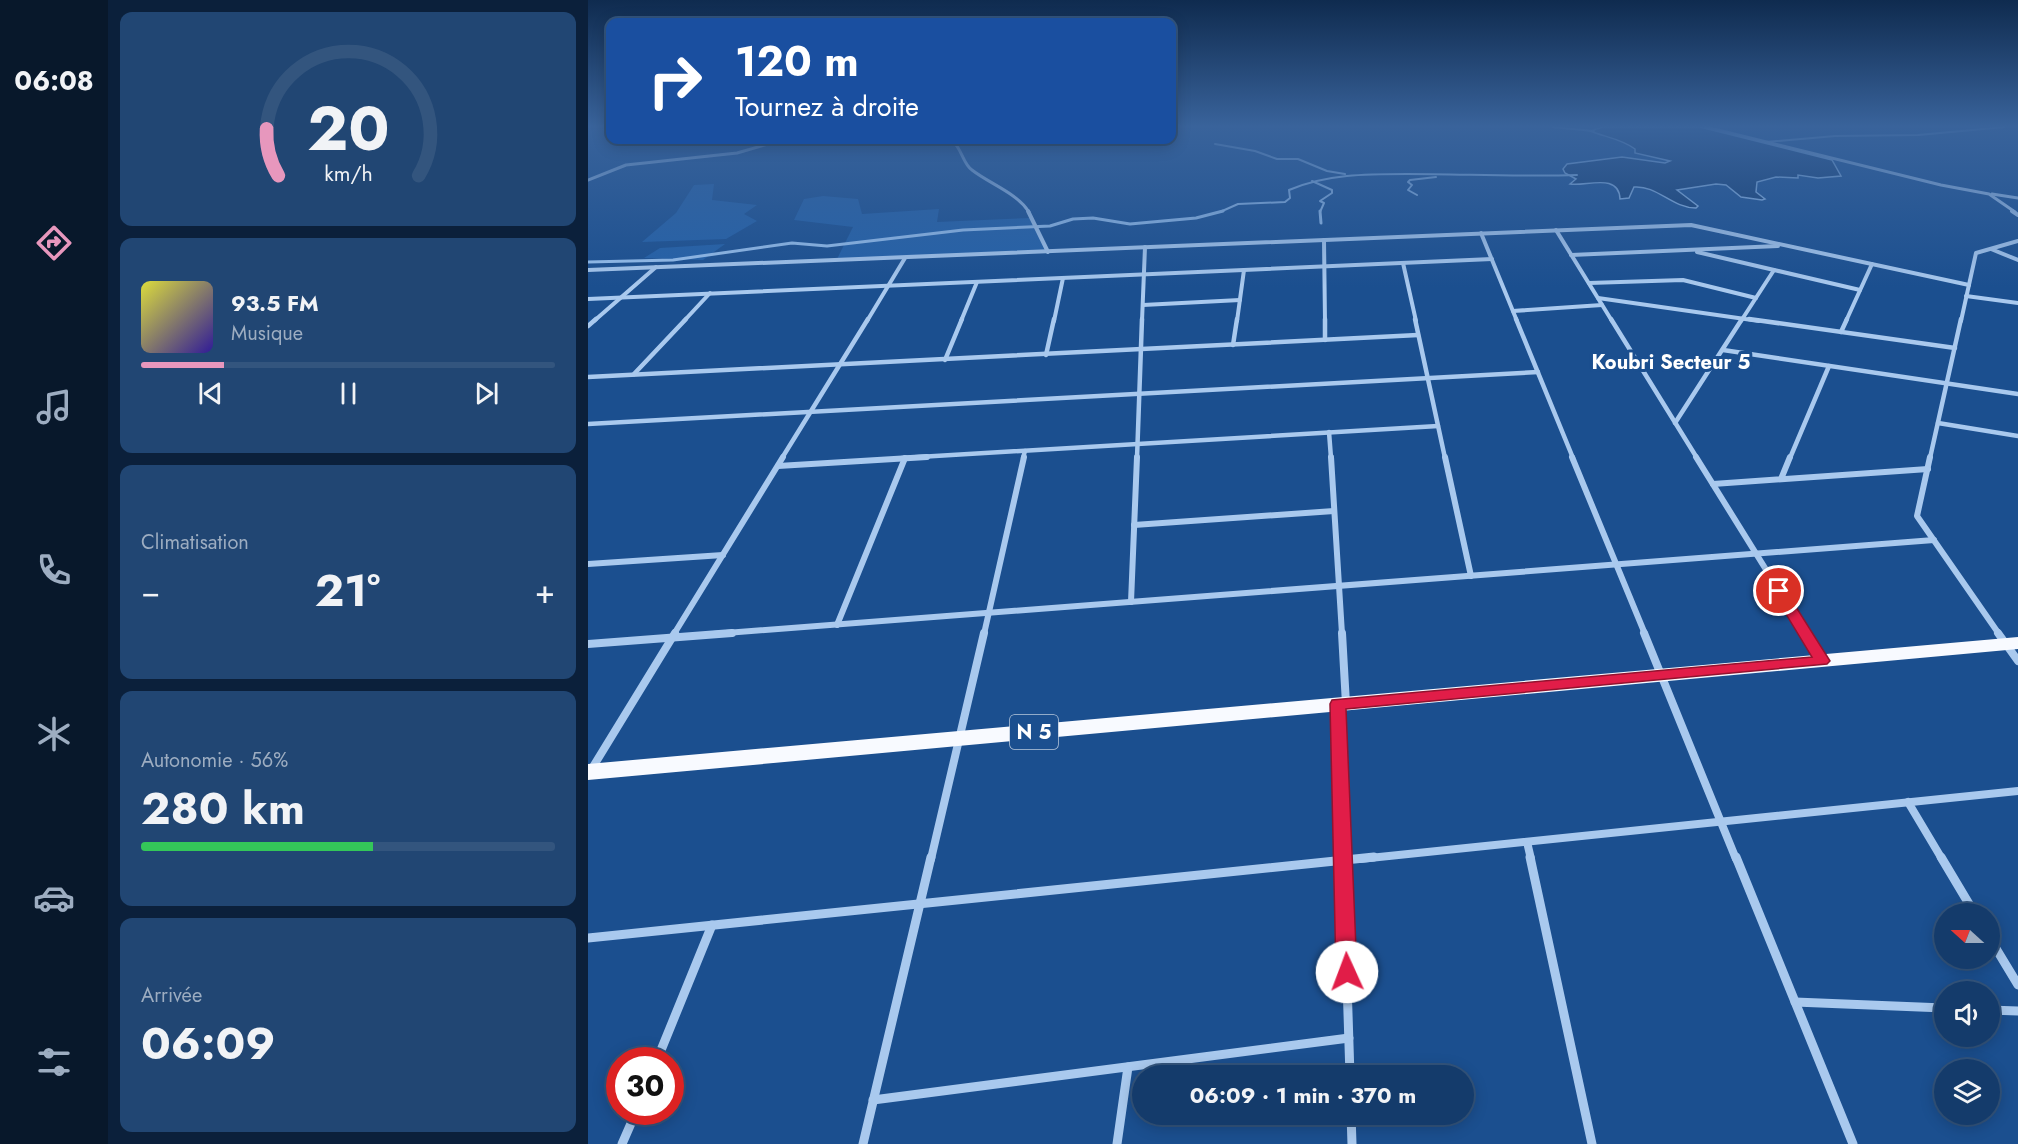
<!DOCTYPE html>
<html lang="fr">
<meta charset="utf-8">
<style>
:root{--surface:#143b6b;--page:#214673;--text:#f1f3f6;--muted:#9dadc1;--line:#33557e;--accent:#e797bd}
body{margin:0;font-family:Jost,sans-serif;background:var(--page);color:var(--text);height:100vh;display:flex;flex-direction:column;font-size:22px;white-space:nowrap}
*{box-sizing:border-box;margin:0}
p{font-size:20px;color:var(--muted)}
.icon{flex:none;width:33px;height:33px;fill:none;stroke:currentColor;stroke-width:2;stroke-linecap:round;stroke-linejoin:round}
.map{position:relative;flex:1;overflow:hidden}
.sheet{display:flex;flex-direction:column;gap:12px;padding:12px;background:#0b203b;width:480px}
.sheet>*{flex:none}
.top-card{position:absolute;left:18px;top:18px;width:570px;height:126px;border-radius:12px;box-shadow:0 3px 15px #0003,0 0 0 2px var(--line);background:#1a4fa0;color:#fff;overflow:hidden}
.needle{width:39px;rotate:291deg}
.controls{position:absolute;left:1346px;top:903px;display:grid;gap:12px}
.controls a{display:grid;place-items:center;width:66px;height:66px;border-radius:50%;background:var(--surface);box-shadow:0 3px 15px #0003,0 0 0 2px var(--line);font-size:30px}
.speed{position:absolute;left:18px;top:1047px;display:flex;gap:12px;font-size:30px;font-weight:700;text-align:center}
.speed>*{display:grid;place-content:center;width:78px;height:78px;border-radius:50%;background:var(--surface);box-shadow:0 3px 15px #0003,0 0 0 2px var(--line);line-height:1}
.speed .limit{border:9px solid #d22;background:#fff;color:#111}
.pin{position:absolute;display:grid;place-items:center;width:51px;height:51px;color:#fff;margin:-26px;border:3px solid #fff;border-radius:50%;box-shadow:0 2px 6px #0007}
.me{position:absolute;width:66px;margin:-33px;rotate:358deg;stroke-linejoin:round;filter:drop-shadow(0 0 4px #0008)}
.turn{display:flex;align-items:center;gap:21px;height:126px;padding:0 30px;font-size:27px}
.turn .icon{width:78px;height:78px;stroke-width:2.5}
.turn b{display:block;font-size:42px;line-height:51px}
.big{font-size:45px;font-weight:700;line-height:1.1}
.sheet .card{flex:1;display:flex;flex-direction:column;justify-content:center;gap:9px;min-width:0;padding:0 21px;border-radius:12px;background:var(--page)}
.sheet .dial{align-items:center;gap:0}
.dial svg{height:156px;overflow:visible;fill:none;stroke:var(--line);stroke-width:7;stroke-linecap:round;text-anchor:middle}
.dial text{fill:var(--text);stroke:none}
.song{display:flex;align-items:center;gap:18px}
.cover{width:72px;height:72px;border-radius:9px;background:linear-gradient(135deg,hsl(60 70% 55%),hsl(250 70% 35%))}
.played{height:6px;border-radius:3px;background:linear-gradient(90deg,var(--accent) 20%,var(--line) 20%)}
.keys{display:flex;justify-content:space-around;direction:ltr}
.heat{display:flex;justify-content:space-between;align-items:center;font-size:33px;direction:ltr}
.charge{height:9px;border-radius:4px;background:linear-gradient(90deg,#34c759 56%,var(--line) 0)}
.trip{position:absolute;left:544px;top:1065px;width:342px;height:60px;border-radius:30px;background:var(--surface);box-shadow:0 3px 15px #0003,0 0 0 2px var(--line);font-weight:700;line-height:60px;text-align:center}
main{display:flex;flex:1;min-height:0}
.dock{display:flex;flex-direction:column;width:108px;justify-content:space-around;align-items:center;background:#08182b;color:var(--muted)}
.dock .icon{width:42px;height:42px}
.dock .current{color:var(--accent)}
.dock b{font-size:27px;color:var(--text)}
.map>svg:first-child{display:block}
</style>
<main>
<nav class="dock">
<b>06:08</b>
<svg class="icon current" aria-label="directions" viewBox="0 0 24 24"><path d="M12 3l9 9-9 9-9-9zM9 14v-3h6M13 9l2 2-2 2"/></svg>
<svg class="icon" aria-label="music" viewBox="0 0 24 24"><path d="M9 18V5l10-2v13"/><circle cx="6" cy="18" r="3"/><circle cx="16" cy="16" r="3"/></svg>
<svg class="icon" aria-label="phone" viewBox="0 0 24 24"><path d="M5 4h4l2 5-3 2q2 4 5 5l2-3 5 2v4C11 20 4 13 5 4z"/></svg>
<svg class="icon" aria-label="climate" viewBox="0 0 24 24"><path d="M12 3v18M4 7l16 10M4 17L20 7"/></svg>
<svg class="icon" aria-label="car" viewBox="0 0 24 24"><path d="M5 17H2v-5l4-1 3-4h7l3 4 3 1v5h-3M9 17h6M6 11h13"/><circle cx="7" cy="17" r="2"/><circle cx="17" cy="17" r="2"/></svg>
<svg class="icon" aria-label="filters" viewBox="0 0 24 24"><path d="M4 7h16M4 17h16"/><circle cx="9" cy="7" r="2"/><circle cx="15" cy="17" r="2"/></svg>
</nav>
<section class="sheet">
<div class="card dial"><svg viewBox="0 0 100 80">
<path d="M14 69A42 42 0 1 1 86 69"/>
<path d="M14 69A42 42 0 0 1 8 45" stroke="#e797bd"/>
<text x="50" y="56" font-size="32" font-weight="700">20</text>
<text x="50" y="72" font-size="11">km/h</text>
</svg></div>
<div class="card">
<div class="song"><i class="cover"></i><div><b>93.5 FM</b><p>Musique</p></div></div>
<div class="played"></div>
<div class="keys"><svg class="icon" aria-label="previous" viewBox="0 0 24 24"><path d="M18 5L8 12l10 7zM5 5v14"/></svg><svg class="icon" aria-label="pause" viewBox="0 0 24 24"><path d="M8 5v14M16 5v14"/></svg><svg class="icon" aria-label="next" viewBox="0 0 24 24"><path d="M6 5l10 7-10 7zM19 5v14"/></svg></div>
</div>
<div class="card"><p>Climatisation</p>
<div class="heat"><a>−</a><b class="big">21°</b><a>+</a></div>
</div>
<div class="card"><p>Autonomie · 56%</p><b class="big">280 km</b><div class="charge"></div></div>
<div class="card"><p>Arrivée</p><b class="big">06:09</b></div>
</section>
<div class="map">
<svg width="1430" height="1144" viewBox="0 0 1430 1144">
<rect width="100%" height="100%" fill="#1b4f8f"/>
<g fill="#2461a8">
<polygon points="126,184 124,200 169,205 156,214 169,221 138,239 54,242 88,213 106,185"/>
<polygon points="235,196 270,199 274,214 351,209 349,222 442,218 460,252 248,261 265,227 206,220 216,199"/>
<polygon points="137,244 115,260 56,258 72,248"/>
</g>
<path fill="#123a6d" stroke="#9cc4f0" stroke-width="1.5" d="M1015 127H1112L1244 160 1253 176 1230 178 1210 175V178L1188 177 1169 182 1168 192 1177 199 1174 200 1153 197 1138 185 1128 184 1089 190 1110 206 1108 208C1084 208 1069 185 1046 187L1041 198 1032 199C1031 172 997 187 982 184L988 179 977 173 975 169 979 164 1034 157 1077 163 1082 161 1047 153V149C1034 139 1017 137 1002 131Z"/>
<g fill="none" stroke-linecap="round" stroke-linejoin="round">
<g stroke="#9cc4f0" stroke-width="2">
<polyline points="964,127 1006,131"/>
<polyline points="1177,142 1247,136 1330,135 1417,127"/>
<polyline points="627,144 667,151 689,159 710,159 739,171 757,174"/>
<polyline points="724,181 744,190 744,193 732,201 736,203 732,212"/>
<polyline points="829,195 820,190 824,185 820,182 822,180 848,177"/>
<path d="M632 212 650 204 697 202 702 198 701 190C738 174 779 174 819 174 875 174 932 177 989 175"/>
</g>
<g stroke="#9cc4f0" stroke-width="3">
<polyline points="732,211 733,223"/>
<polyline points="0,262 85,260 204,243 239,246 375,230 462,226 485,219 505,218 542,224 608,218 635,211"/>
</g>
<g stroke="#a9c9ee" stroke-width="3">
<polyline points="1118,127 1353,185 1401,194 1427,212"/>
<path d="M363 140C374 147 374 163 384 170 402 184 429 193 441 212"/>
<polyline points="0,180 38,165 149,153 194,140"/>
<polyline points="1404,194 1430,198"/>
</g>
<g stroke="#a9c9ee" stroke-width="4">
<polyline points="440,211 460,252"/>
<polyline points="1424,211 1430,215"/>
<polyline points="968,230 1024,321"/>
<polyline points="893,233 929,321"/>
<polyline points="736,240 737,321"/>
<polyline points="1403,249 1430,260"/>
<polyline points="1109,252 1272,290"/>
<polyline points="983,255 1190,246"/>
<polyline points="815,263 828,321"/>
<polyline points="0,270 1103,225 1381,285"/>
<polyline points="1001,283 1095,280 1168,298"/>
<polyline points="1378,296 1430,303"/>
<polyline points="1010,298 1171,321"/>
<polyline points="0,299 904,259"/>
<polyline points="555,305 652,300"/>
<polyline points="925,311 1014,305"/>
<polyline points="6,321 68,267"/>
<polyline points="96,321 122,293"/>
<polyline points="279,321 317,258"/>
<polyline points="373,321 389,282"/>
<polyline points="466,321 475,278"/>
<polyline points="554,321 557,247"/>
<polyline points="649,321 656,270"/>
<polyline points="1153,321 1186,270"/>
<polyline points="1258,321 1284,264"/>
<polyline points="1373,321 1388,253 1430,241"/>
</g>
<g stroke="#a9c9ee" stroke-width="4.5">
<polyline points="737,319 737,340"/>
<polyline points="827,319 857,458"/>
<polyline points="928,319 985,458"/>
<polyline points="1023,319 1109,458"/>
<polyline points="1161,319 1367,348"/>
<polyline points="0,326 8,319"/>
<polyline points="1253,332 1259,319"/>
<polyline points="645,345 649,319"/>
<polyline points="1135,350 1430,394"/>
<polyline points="458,355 466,319"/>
<polyline points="357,360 374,319"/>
<polyline points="46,374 98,319"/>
<polyline points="0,377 830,335"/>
<polyline points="1087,423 1154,319"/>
<polyline points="1350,423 1430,436"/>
<polyline points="0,424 950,372"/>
<polyline points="741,432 743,458"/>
<polyline points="194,458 280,319"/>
<polyline points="314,458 850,426"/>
<polyline points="435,458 437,451"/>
<polyline points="549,458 554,319"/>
<polyline points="1202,458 1241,366"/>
<polyline points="1342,458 1373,319"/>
</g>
<g stroke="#a9c9ee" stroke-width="6">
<polyline points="743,457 754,634"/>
<polyline points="857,457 883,576"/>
<polyline points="984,457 1057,634"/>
<polyline points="1108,457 1218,634"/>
<polyline points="1342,457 1329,516 1411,634"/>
<polyline points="190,466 339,457"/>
<polyline points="1193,479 1202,457"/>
<polyline points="1125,484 1340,469"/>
<polyline points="546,525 746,511"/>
<polyline points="0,564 135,555"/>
<polyline points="543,602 549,457"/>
<polyline points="249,625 317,458"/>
<polyline points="86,634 195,457"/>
<polyline points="125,634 1346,540"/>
<polyline points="396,634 436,457"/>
</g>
<g stroke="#a9c9ee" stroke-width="8">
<polyline points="754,633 758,704"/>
<polyline points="1056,633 1148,859"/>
<polyline points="1217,633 1234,661"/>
<polyline points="1410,633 1430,661"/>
<polyline points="0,644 144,633"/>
<polyline points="750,704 755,859"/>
<polyline points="0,775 87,633"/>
<polyline points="1320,802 1354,859"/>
<polyline points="939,842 943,859"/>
<polyline points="343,859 396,633"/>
<polyline points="772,859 1430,791"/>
</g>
<g stroke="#a9c9ee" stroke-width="9">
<polyline points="755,857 762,1076"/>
<polyline points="942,857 1004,1144"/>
<polyline points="1148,857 1265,1144"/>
<polyline points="1353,857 1387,914"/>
<polyline points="1401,937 1430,985"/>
<polyline points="0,938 786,857"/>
<polyline points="1207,1002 1356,1008"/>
<polyline points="1401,1010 1430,1011"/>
<polyline points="69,1060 124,925"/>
<polyline points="285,1100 761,1038"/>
<polyline points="763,1114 764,1144"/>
<polyline points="34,1144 48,1112"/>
<polyline points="275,1144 343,857"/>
<polyline points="529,1144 540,1067"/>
</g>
<polygon fill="#f8faff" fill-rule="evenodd" points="1430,637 1430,649 0,780 0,764"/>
</g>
<linearGradient id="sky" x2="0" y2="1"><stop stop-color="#0f2b4f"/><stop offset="0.44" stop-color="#39639b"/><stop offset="1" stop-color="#39639b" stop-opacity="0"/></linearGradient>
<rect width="1430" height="287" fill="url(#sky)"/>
<polygon fill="#e11d48" stroke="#92132f" stroke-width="1.5" points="1191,587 1198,591 1242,661 1239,664 758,709 769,972 766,978 759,981 751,978 748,972 742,704 744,700 1224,657 1184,591"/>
<g text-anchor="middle" stroke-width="6" stroke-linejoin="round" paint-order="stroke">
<g font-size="20" font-weight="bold" fill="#fff" stroke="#1b4f8f">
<text x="1083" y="369">Koubri Secteur 5</text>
</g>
<rect fill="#1b4f8f" stroke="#bbcadd" stroke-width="1.5" x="422" y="715" width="48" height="34" rx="4.5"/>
<g font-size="20" font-weight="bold" fill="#fff">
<text x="446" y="739">N 5</text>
</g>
</g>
</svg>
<div class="controls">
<a><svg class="needle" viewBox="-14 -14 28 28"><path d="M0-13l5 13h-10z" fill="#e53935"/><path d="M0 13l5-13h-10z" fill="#9dadc1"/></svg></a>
<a><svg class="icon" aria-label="sound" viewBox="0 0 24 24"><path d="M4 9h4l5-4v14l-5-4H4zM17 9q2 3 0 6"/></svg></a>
<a><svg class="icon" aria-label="layers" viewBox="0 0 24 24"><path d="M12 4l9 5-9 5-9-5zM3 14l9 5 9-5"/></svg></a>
</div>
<div class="speed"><div class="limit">30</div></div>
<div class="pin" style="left:1191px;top:591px;background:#d93025"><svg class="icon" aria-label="arrive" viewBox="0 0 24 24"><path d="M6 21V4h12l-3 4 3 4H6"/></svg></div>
<svg class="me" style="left:759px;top:972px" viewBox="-20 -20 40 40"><circle r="19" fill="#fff"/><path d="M0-13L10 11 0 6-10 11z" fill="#e11d48"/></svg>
<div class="trip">06:09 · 1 min · 370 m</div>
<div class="top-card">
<div class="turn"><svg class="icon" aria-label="right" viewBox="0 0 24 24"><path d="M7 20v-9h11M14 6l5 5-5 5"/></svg><div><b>120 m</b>Tournez à droite</div></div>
</div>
</div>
</main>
